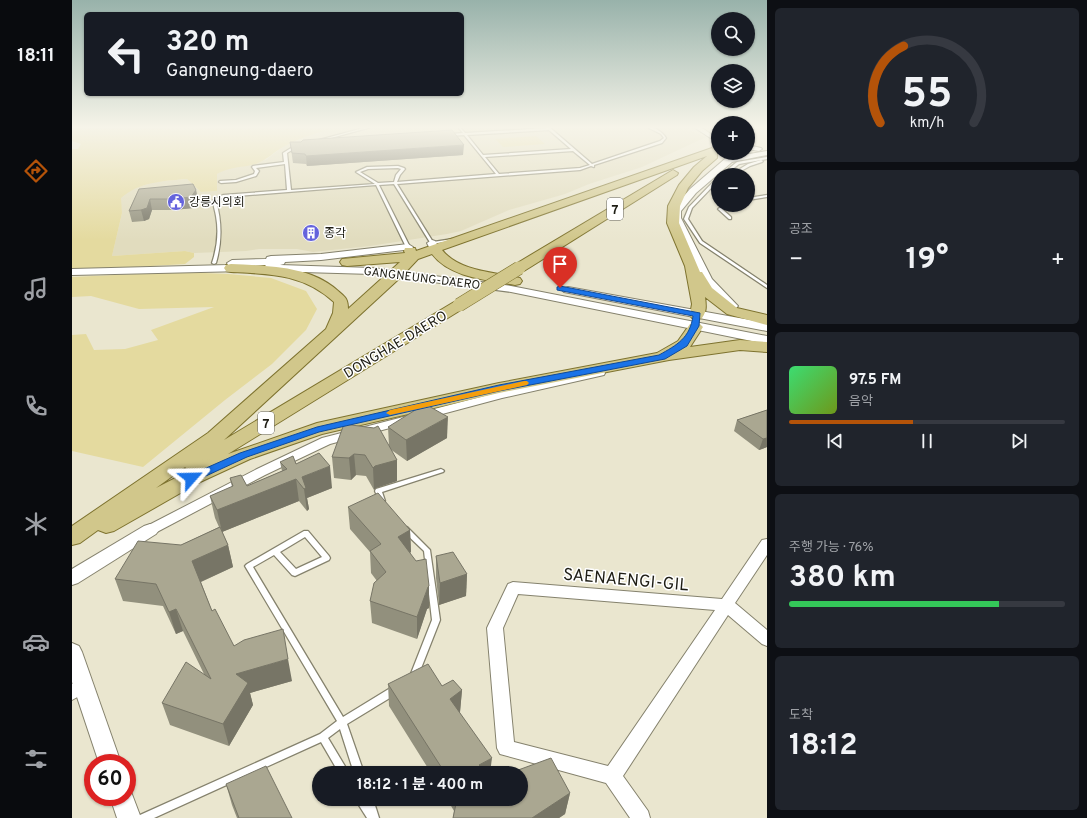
<!DOCTYPE html>
<html lang="ko">
<meta charset="utf-8">
<style>
:root{--surface:#171b24;--page:#20242c;--text:#f1f3f6;--muted:#9ea1a6;--line:#363941;--accent:#b45309}
body{margin:0;font-family:Overpass,"Noto Sans KR",sans-serif;background:var(--page);color:var(--text);height:100vh;display:flex;flex-direction:column;font-size:15px;white-space:nowrap}
*{box-sizing:border-box;margin:0}
p{font-size:13px;color:var(--muted)}
.icon{flex:none;width:22px;height:22px;fill:none;stroke:currentColor;stroke-width:2;stroke-linecap:round;stroke-linejoin:round}
.map{position:relative;flex:1;overflow:hidden}
.panel{display:flex;flex-direction:column;gap:8px;padding:8px;background:#0d0f14;width:320px}
.panel>*{flex:none}
.hud{position:absolute;left:12px;top:12px;width:380px;height:84px;border-radius:6px;box-shadow:0 1px 3px #0004;background:#171b24;color:var(--text);overflow:hidden}
.buttons{position:absolute;left:639px;top:12px;display:grid;gap:8px}
.buttons a{display:grid;place-items:center;width:44px;height:44px;border-radius:50%;background:var(--surface);box-shadow:0 1px 3px #0004;font-size:20px}
.speed{position:absolute;left:12px;top:754px;display:flex;gap:8px;font-size:20px;font-weight:700;text-align:center}
.speed>*{display:grid;place-content:center;width:52px;height:52px;border-radius:50%;background:var(--surface);box-shadow:0 1px 3px #0004;line-height:1}
.speed .limit{border:6px solid #d22;background:#fff;color:#111}
.pin{position:absolute;display:grid;place-items:center;width:34px;height:34px;color:#fff;margin:-41px -17px;border-radius:50% 50% 50% 0;rotate:-45deg;box-shadow:0 0 4px #0007}
.pin .icon{rotate:45deg}
.me{position:absolute;width:44px;margin:-22px;rotate:65deg;stroke-linejoin:round;filter:drop-shadow(0 0 3px #0008)}
.turn{display:flex;align-items:center;gap:14px;height:84px;padding:0 16px;font-size:18px}
.turn .icon{width:52px;height:52px;stroke-width:2.5}
.turn b{display:block;font-size:28px;line-height:34px}
.big{font-size:30px;font-weight:700;line-height:1.1}
.panel .card{flex:1;display:flex;flex-direction:column;justify-content:center;gap:6px;min-width:0;padding:0 14px;border-radius:6px;background:var(--page)}
.panel .dial{align-items:center;gap:0}
.dial svg{height:104px;overflow:visible;fill:none;stroke:var(--line);stroke-width:7;stroke-linecap:round;text-anchor:middle}
.dial text{fill:var(--text);stroke:none}
.song{display:flex;align-items:center;gap:12px}
.cover{width:48px;height:48px;border-radius:6px;background:linear-gradient(135deg,hsl(140 70% 55%),hsl(80 70% 35%))}
.played{height:4px;border-radius:2px;background:linear-gradient(90deg,var(--accent) 45%,var(--line) 45%)}
.keys{display:flex;justify-content:space-around;direction:ltr}
.heat{display:flex;justify-content:space-between;align-items:center;font-size:22px;direction:ltr}
.charge{height:6px;border-radius:3px;background:linear-gradient(90deg,#34c759 76%,var(--line) 0)}
.trip{position:absolute;left:240px;top:766px;width:216px;height:40px;border-radius:20px;background:var(--surface);box-shadow:0 1px 3px #0004;font-weight:700;line-height:40px;text-align:center}
main{display:flex;flex:1;min-height:0}
.dock{display:flex;flex-direction:column;width:72px;justify-content:space-around;align-items:center;background:#090b0e;color:var(--muted)}
.dock .icon{width:28px;height:28px}
.dock .selected{color:var(--accent)}
.dock b{font-size:18px;color:var(--text)}
.map>svg:first-child{display:block}
</style>
<main>
<nav class="dock">
<b>18:11</b>
<svg class="icon selected" aria-label="directions" viewBox="0 0 24 24"><path d="M12 3l9 9-9 9-9-9zM9 14v-3h6M13 9l2 2-2 2"/></svg>
<svg class="icon" aria-label="music" viewBox="0 0 24 24"><path d="M9 18V5l10-2v13"/><circle cx="6" cy="18" r="3"/><circle cx="16" cy="16" r="3"/></svg>
<svg class="icon" aria-label="phone" viewBox="0 0 24 24"><path d="M5 4h4l2 5-3 2q2 4 5 5l2-3 5 2v4C11 20 4 13 5 4z"/></svg>
<svg class="icon" aria-label="climate" viewBox="0 0 24 24"><path d="M12 3v18M4 7l16 10M4 17L20 7"/></svg>
<svg class="icon" aria-label="car" viewBox="0 0 24 24"><path d="M5 17H2v-5l4-1 3-4h7l3 4 3 1v5h-3M9 17h6M6 11h13"/><circle cx="7" cy="17" r="2"/><circle cx="17" cy="17" r="2"/></svg>
<svg class="icon" aria-label="filters" viewBox="0 0 24 24"><path d="M4 7h16M4 17h16"/><circle cx="9" cy="7" r="2"/><circle cx="15" cy="17" r="2"/></svg>
</nav>
<div class="map">
<svg width="695" height="818" viewBox="0 0 695 818">
<rect width="100%" height="100%" fill="#eae6cf"/>
<polygon fill="#e1dcbe" points="269,126 614,126 616,130 634,137 570,167 517,184 493,194 437,210 389,231 375,234 298,246 241,252 225,249 187,249 174,251 122,253 113,251 40,256 50,213 48,198 58,190 82,182 115,179 129,192 145,191 145,174 155,168 184,164 195,159 212,146 246,132"/>
<g fill="#e4da9f">
<path d="M0 126H87C99 131 112 130 125 129L127 126H269C250 131 230 137 213 146 203 151 195 160 184 164 169 168 159 166 145 174V191L129 192 115 179C91 181 67 182 49 198L50 213 40 256 113 251 122 253V257L113 264 31 269 0 268V149H6L9 144 0 141Z"/>
<polygon points="464,136 473,144 431,147 423,139"/>
<polygon points="108,272 156,274 199,278 234,291 245,309 234,330 200,364 153,400 71,467 0,451 0,335 14,334 22,350 53,349 86,340 79,330 142,307 67,309 19,296 0,297 0,277"/>
</g>
<g fill="none" stroke-linecap="round" stroke-linejoin="round">
<g stroke="#85826d" stroke-width="2.5">
<g id="service">
<polygon points="299,126 303,126 248,141 247,140"/>
<path d="M385 126H387L393 133 475 128 474 127 476 126 520 164 588 141 592 138 589 134 573 126C581 126 590 131 594 138L590 143 522 165V167L519 166 508 170 325 184 361 242 380 239V241H379L359 244 322 184 307 185 338 247 336 248 334 247 304 185 152 197 144 201C150 222 150 242 144 263L142 264 140 263C145 248 147 232 144 216 143 210 141 205 141 200L151 195 215 190 213 164 184 168 187 171 184 176 164 182 149 183 147 182 148 181 164 180 182 174 183 171 180 167 181 166 212 162 211 153 224 145H225V147L215 153 219 190 303 184 284 172 295 167 326 166 332 168 333 169 328 175 325 182 424 174 392 135 377 136 378 134 391 133ZM477 130 499 149 411 155 395 135ZM501 151 518 165 508 168 427 174 413 157ZM326 168 329 169 324 175 322 182 306 183 288 172 296 169Z"/>
<polygon points="695,157 695,159 667,164 653,175 649,175 665,162"/>
<polygon points="689,160 691,161 690,162 678,166 662,175 658,175 676,164"/>
<polygon points="642,181 646,181 646,183 644,183 620,208 616,219 630,241 695,285 695,288 628,243 612,219 617,207"/>
<polygon points="695,195 695,197 676,200 676,198"/>
<polygon points="652,205 656,205 650,209 659,217 659,219 657,219 646,209"/>
<polygon points="369,469 371,470 372,471 371,472 310,492 313,501 312,503 308,503 303,491 304,489"/>
<polygon points="331,527 335,527 358,550 368,620 346,676 345,679 342,680 339,679 338,676 360,620 352,551 331,531 330,529"/>
<path d="M232 531H236L257 556 258 558 257 560 223 576 220 575 202 555 181 567 271 717 320 687 323 686 326 687 327 690 326 693 275 724 292 773H282L268 729 256 738 277 773H267L249 742 82 818H66L68 815 248 734 265 721 173 566 175 564ZM233 537 250 557 224 569 208 552Z"/>
<polygon points="283,799 301,799 307,818 295,818"/>
</g>
</g>
<g stroke="#85826d" stroke-width="2">
<g id="minor">
<polygon points="620,126 627,126 645,138 640,139"/>
<polygon points="676,145 689,148 690,149 687,151 676,149"/>
<polygon points="528,370 532,371 533,373 532,375 430,398 258,444 193,475 83,533 78,535 73,533 71,530 73,527 185,469 250,438 428,392"/>
<path d="M695 539V555L663 603 695 630V646L690 644 656 615 551 776 576 811 578 818H558L534 783 428 754 425 748 415 628 436 584 441 582 650 599 690 540ZM446 594 643 610 536 766 442 742 431 628Z"/>
<polygon points="12,678 18,680 20,685 18,690 0,700 0,684"/>
</g>
</g>
<g stroke="#85826d" stroke-width="2">
<g id="tertiary">
<polygon points="695,151 695,155 660,162 624,193 609,211 609,218 640,279 666,306 664,308 656,308 637,290 630,280 599,218 599,211 618,189 654,158"/>
<polygon points="360,240 363,241 368,249 367,251 359,251 355,243"/>
<polygon points="336,244 341,247 340,249 249,260 213,262 212,264 208,265 300,268 439,286 695,336 695,344 439,292 300,274 196,271 191,268 194,265 176,266 177,268 176,270 172,271 0,275 0,269 156,265 155,263 160,260 194,259 195,257 199,256 249,254"/>
<polygon points="496,287 695,323 695,331 492,292 490,290 492,288"/>
<polygon points="78,524 84,526 87,530 84,534 6,583 0,585 0,569 72,526"/>
<polygon points="0,643 7,646 10,652 49,763 27,763 0,682"/>
<polygon points="55,787 58,789 69,818 45,818 38,797 55,797"/>
</g>
</g>
<g stroke="#7e732f" stroke-width="2">
<g id="primary">
<polygon points="676,126 683,126 676,131"/>
<path d="M640 148 645 151V158L630 171 616 188 608 206 607 223 628 272H630L640 288 665 308 695 315V325L655 314 633 297C634 304 635 312 630 318L625 319 620 318 618 315 620 304 613 266 595 223 596 206 607 185 622 167 635 156 370 250C388 272 423 272 448 278L450 281 448 284 443 285C416 280 378 278 360 254L346 259 330 276 152 440 382 302 387 301 392 302 394 305 392 308 156 454 245 423 427 383 585 353 606 341 618 324 623 322 628 324 631 327 618 347 668 340 695 342V352L668 350 597 360 427 393 250 434 178 459 126 483 42 531 34 533 26 530 8 543 0 545V526L136 433 254 329 261 313 262 302C231 274 199 274 159 272L154 271 152 268 154 265 159 264C194 266 237 265 265 290 273 297 276 298 276 309L328 262 275 266 270 265 268 262 270 259 333 253 332 251 333 248H343L344 251ZM113 467 117 471 84 488Z"/>
<polygon points="601,170 606,173 605,175 452,271 442,271 440,268 442,265"/>
</g>
</g>
<use href="#service" fill="#fff" fill-rule="evenodd"/>
<use href="#minor" fill="#fff" fill-rule="evenodd"/>
<use href="#tertiary" fill="#fff" fill-rule="evenodd"/>
<use href="#primary" fill="#d1c78b" fill-rule="evenodd"/>
<g stroke="#7e732f" stroke-width="14" stroke-linecap="butt">
<polyline id="primary-bridge" points="387,305 447,268"/>
</g>
<use href="#primary-bridge" stroke="#d1c78b" stroke-width="13"/>
</g>
<g fill="#92907d">
<polygon points="218,142 391,155 235,166 234,164 221,163"/>
<polygon points="67,189 124,190 126,201 121,208 102,210 80,210 77,219 72,221 60,222 57,211"/>
<polygon points="695,410 695,447 687,450 662,431 665,420"/>
<polygon points="316,427 375,438 335,461 318,449 325,460 325,481 304,488 302,490 294,476 284,475 279,480 262,478 260,457 317,446"/>
<polygon points="208,462 224,464 260,488 235,498 237,509 235,511 227,501 150,532 156,545 161,567 129,582 140,611 162,646 220,681 178,693 181,705 157,746 98,725 90,703 132,674 111,631 104,634 91,606 51,601 43,579 109,545 147,527 143,518 138,496 160,487 158,478 175,486 210,471"/>
<polygon points="276,507 338,530 339,552 338,553 357,608 355,609 345,639 300,623 298,601 305,581 299,573 298,552 278,529"/>
<polygon points="364,556 395,574 394,596 367,605 364,578"/>
<polygon points="316,684 370,686 390,690 388,712 388,713 418,773 359,773 317,706"/>
<polygon points="154,784 220,818 165,818 160,805"/>
<polygon points="498,793 493,814 487,818 381,818 382,811 375,799 449,799"/>
</g>
<g fill="#777566">
<polygon points="392,145 391,155 235,166 234,156"/>
<polygon points="124,190 126,201 121,208 102,210 100,199"/>
<polygon points="78,199 80,210 77,219 72,221 69,210"/>
<polygon points="376,417 375,438 335,461 334,440"/>
<polygon points="695,438 695,447 687,450 691,439"/>
<polygon points="282,454 284,475 279,480 277,458"/>
<polygon points="325,460 325,481 304,488 302,490 301,468 303,466"/>
<polygon points="258,466 260,488 235,498 237,509 235,511 232,489 230,477"/>
<polygon points="224,479 227,501 150,532 145,510"/>
<polygon points="338,530 339,552 326,559 326,537"/>
<polygon points="156,545 161,567 126,583 120,561"/>
<polygon points="395,574 394,596 367,605 368,583"/>
<polygon points="357,586 357,608 355,609 345,639 345,617 356,587"/>
<polygon points="104,609 111,631 104,634 97,612"/>
<polygon points="216,659 220,681 178,693 181,705 157,746 151,724 164,674"/>
<polygon points="390,690 388,712 377,720 378,699"/>
<polygon points="420,758 418,773 407,773 407,765"/>
<polygon points="498,793 493,814 487,818 460,818"/>
</g>
<g fill="#aaa791" stroke="#777566">
<polygon points="380,130 392,145 234,156 233,154 220,153 218,142 229,142 231,140"/>
<polygon points="121,184 124,190 119,197 100,199 78,199 75,208 69,210 57,211 67,189"/>
<polygon points="353,404 376,417 334,440 316,427"/>
<polygon points="695,410 695,438 691,439 665,420"/>
<polygon points="272,424 302,428 306,426 325,460 303,466 301,468 293,455 282,454 277,458 260,457"/>
<polygon points="247,453 258,466 230,477 234,488 232,489 224,479 145,510 138,496 161,486 158,478 169,475 175,486 215,469 208,462 221,456 224,464"/>
<polygon points="306,493 338,530 326,537 344,561 354,559 357,586 356,587 345,617 298,601 302,583 314,572 298,551 309,544 276,507"/>
<polygon points="148,527 156,545 120,561 140,611 143,609 162,646 172,640 211,629 216,659 164,674 176,683 151,724 90,703 114,662 139,679 104,609 97,612 84,584 43,579 66,541 109,545"/>
<polygon points="381,552 395,574 368,583 364,556"/>
<polygon points="356,664 370,686 381,680 390,690 378,699 420,758 407,765 415,773 373,773 316,684"/>
<polygon points="479,758 498,793 460,818 381,818 385,799 449,799 449,773 438,773"/>
<polygon points="194,766 220,818 167,818 154,784"/>
</g>
<linearGradient id="sky" x2="0" y2="1"><stop stop-color="#98b2aa"/><stop offset="0.53" stop-color="#f6f4e9"/><stop offset="1" stop-color="#f6f4e9" stop-opacity="0"/></linearGradient>
<rect width="695" height="240" fill="url(#sky)"/>
<path fill="#1a73e8" stroke="#114b97" d="M488 286 628 313 627 326 615 346 593 359 427 391 247 432 175 457 123 481 119 482 114 478 116 476 168 453 245 427 427 385 587 355C605 345 618 338 621 316L485 290V287Z"/>
<polygon fill="#f59e0b" points="452,381 455,381 457,383 455,385 318,415 314,413 318,410"/>
<defs>
<g id="civic-disc" transform="scale(0.9)"><circle r="9.5" fill="#6463dc" stroke="#fff"/><path d="M-.6-6.5H3V-4.5H.6V-3L4-1V1h2V6H-6V1h2V-1L-.6-3ZM-1.2 2.5V6h2.4V2.5Z" fill="#fff"/></g>
<g id="building-disc" transform="scale(0.9)"><circle r="9.5" fill="#6463dc" stroke="#fff"/><path d="M-4-6H4V6H1V3H-1V6H-4ZM-2.5-4.3h1.7v1.8h-1.7ZM.8-4.3h1.7v1.8H.8ZM-2.5-1h1.7V.8h-1.7ZM.8-1h1.7V.8H.8Z" fill="#fff"/></g>
</defs>
<g fill-rule="evenodd">
<use href="#civic-disc" x="104" y="202"/>
<use href="#building-disc" x="239" y="233"/>
</g>
<g text-anchor="middle" stroke-width="3" stroke-linejoin="round" paint-order="stroke">
<g font-size="12" fill="#1e1d14" stroke="#fff" text-anchor="start">
<text x="117" y="206">강릉시의회</text>
<text x="252" y="237">종각</text>
</g>
<g font-size="12" fill="#1e1d14" stroke="#fff">
<text transform="translate(350 278) rotate(7)" y="4">GANGNEUNG-DAERO</text>
</g>
<g fill="#fff" stroke="#62615a" stroke-width="1">
<rect x="535" y="198" width="16" height="22" rx="3"/>
<rect x="186" y="412" width="16" height="22" rx="3"/>
</g>
<g font-size="13" font-weight="bold" fill="#1e1d14">
<text x="543" y="214">7</text>
<text x="194" y="428">7</text>
</g>
<g font-size="14" fill="#1e1d14" stroke="#fff">
<text transform="translate(323 344) rotate(-31)" y="5">DONGHAE-DAERO</text>
</g>
<g font-size="17" fill="#1e1d14" stroke="#fff">
<text transform="translate(554 579) rotate(5)" y="6">SAENAENGI-GIL</text>
</g>
</g>
</svg>
<div class="buttons">
<a><svg class="icon" aria-label="search" viewBox="0 0 24 24"><circle cx="10" cy="10" r="6"/><path d="M15 15l6 6"/></svg></a>
<a><svg class="icon" aria-label="layers" viewBox="0 0 24 24"><path d="M12 4l9 5-9 5-9-5zM3 14l9 5 9-5"/></svg></a>
<a>+</a>
<a>−</a>
</div>
<div class="speed"><div class="limit">60</div></div>
<div class="pin" style="left:488px;top:288px;background:#d93025"><svg class="icon" aria-label="arrive" viewBox="0 0 24 24"><path d="M6 21V4h12l-3 4 3 4H6"/></svg></div>
<svg class="me" style="left:119px;top:478px" viewBox="-20 -20 40 40"><path d="M0-17L14 15 0 8-14 15z" fill="#1a73e8" stroke="#fff" stroke-width="4"/></svg>
<div class="trip">18:12 · 1 분 · 400 m</div>
<div class="hud">
<div class="turn"><svg class="icon" aria-label="left" viewBox="0 0 24 24"><path d="M17 20v-9H6M10 6l-5 5 5 5"/></svg><div><b>320 m</b>Gangneung-daero</div></div>
</div>
</div>
<section class="panel">
<div class="card dial"><svg viewBox="0 0 100 80">
<path d="M14 69A42 42 0 1 1 86 69"/>
<path d="M14 69A42 42 0 0 1 32 10" stroke="#b45309"/>
<text x="50" y="56" font-size="32" font-weight="700">55</text>
<text x="50" y="72" font-size="11">km/h</text>
</svg></div>
<div class="card"><p>공조</p>
<div class="heat"><a>−</a><b class="big">19°</b><a>+</a></div>
</div>
<div class="card">
<div class="song"><i class="cover"></i><div><b>97.5 FM</b><p>음악</p></div></div>
<div class="played"></div>
<div class="keys"><svg class="icon" aria-label="previous" viewBox="0 0 24 24"><path d="M18 5L8 12l10 7zM5 5v14"/></svg><svg class="icon" aria-label="pause" viewBox="0 0 24 24"><path d="M8 5v14M16 5v14"/></svg><svg class="icon" aria-label="next" viewBox="0 0 24 24"><path d="M6 5l10 7-10 7zM19 5v14"/></svg></div>
</div>
<div class="card"><p>주행 가능 · 76%</p><b class="big">380 km</b><div class="charge"></div></div>
<div class="card"><p>도착</p><b class="big">18:12</b></div>
</section>
</main>
